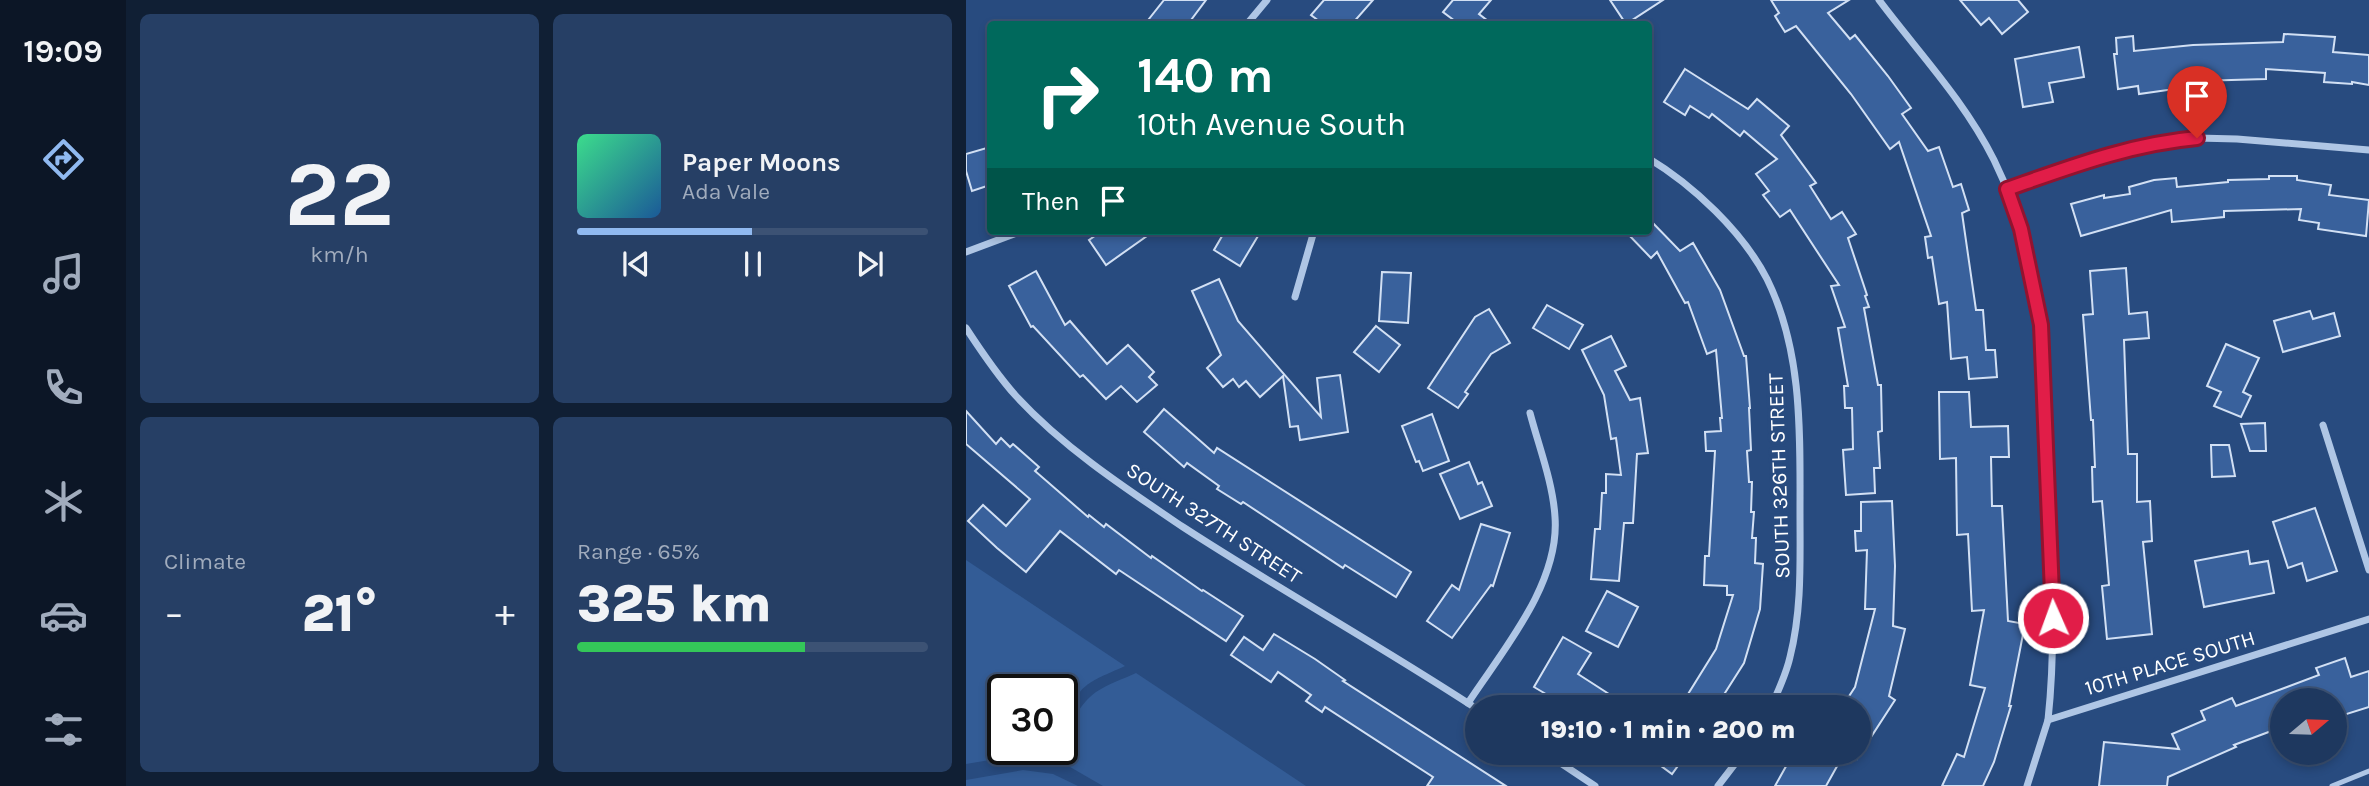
<!DOCTYPE html>
<meta charset="utf-8">
<style>
:root{--surface:#1e385f;--page:#263f65;--text:#f1f3f6;--muted:#a1acbd;--line:#3c5274;--accent:#90b9f0}
body{margin:0;font-family:Karla,sans-serif;background:var(--page);color:var(--text);height:100vh;display:flex;flex-direction:column;font-size:26px;white-space:nowrap}
*{box-sizing:border-box;margin:0}
p{font-size:23px;color:var(--muted)}
.icon{flex:none;width:38px;height:38px;fill:none;stroke:currentColor;stroke-width:2;stroke-linecap:round;stroke-linejoin:round}
.map{position:relative;flex:1;overflow:hidden}
.panel{display:flex;flex-direction:column;gap:14px;padding:14px;background:#101f34;width:840px}
.panel>*{flex:none}
.hud{position:absolute;left:21px;top:21px;width:665px;height:214px;border-radius:7px;box-shadow:0 4px 10px #0003,0 0 0 2px var(--line);background:#00695c;color:#fff;overflow:hidden}
.needle{width:46px;rotate:71deg}
.controls{position:absolute;left:1304px;top:688px;display:grid;gap:14px}
.controls a{display:grid;place-items:center;width:77px;height:77px;border-radius:50%;background:var(--surface);box-shadow:0 4px 10px #0003,0 0 0 2px var(--line);font-size:35px}
.speed{position:absolute;left:21px;top:674px;display:flex;gap:14px;font-size:35px;font-weight:700;text-align:center}
.speed>*{display:grid;place-content:center;width:91px;height:91px;border-radius:50%;background:var(--surface);box-shadow:0 4px 10px #0003,0 0 0 2px var(--line);line-height:1}
.speed .limit{border:4px solid #111;border-radius:10px;background:#fff;color:#111}
.pin{position:absolute;display:grid;place-items:center;width:60px;height:60px;color:#fff;margin:-72px -30px;border-radius:50% 50% 50% 0;rotate:-45deg;box-shadow:0 0 7px #0007}
.pin .icon{rotate:45deg}
.me{position:absolute;width:77px;margin:-38px;rotate:358deg;stroke-linejoin:round;filter:drop-shadow(0 0 5px #0008)}
.turn{display:flex;align-items:center;gap:24px;height:147px;padding:0 35px;font-size:32px}
.turn .icon{width:91px;height:91px;stroke-width:2.5}
.turn b{display:block;font-size:49px;line-height:60px}
.then{display:flex;align-items:center;height:66px;padding:0 35px;background:#0003;gap:14px;font-size:26px}
.big{font-size:52px;font-weight:800;line-height:1.1}
.panel .widget{flex:1;display:flex;flex-direction:column;justify-content:center;gap:10px;min-width:0;padding:0 24px;border-radius:10px;background:var(--page)}
.panel .dial{align-items:center;gap:0}
.dial b{font-size:91px;line-height:1}
.song{display:flex;align-items:center;gap:21px}
.cover{width:84px;height:84px;border-radius:10px;background:linear-gradient(135deg,hsl(150 70% 55%),hsl(210 70% 35%))}
.played{height:7px;border-radius:4px;background:linear-gradient(90deg,var(--accent) 50%,var(--line) 50%)}
.keys{display:flex;justify-content:space-around;direction:ltr}
.heat{display:flex;justify-content:space-between;align-items:center;font-size:38px;direction:ltr}
.charge{height:10px;border-radius:5px;background:linear-gradient(90deg,#34c759 65%,var(--line) 0)}
.panel .tiles{flex:1;display:grid;gap:14px;grid-template-columns:repeat(2,1fr)}
.trip{position:absolute;left:499px;top:695px;width:406px;height:70px;border-radius:35px;background:var(--surface);box-shadow:0 4px 10px #0003,0 0 0 2px var(--line);font-weight:800;line-height:70px;text-align:center}
main{display:flex;flex:1;min-height:0}
.tabs{display:flex;flex-direction:column;width:126px;justify-content:space-around;align-items:center;background:#0c1626;color:var(--muted)}
.tabs .icon{width:49px;height:49px}
.tabs .selected{color:var(--accent)}
.tabs b{font-size:32px;color:var(--text)}
.map>svg:first-child{display:block}
</style>
<main>
<nav class="tabs">
<b>19:09</b>
<svg class="icon selected" aria-label="directions" viewBox="0 0 24 24"><path d="M12 3l9 9-9 9-9-9zM9 14v-3h6M13 9l2 2-2 2"/></svg>
<svg class="icon" aria-label="music" viewBox="0 0 24 24"><path d="M9 18V5l10-2v13"/><circle cx="6" cy="18" r="3"/><circle cx="16" cy="16" r="3"/></svg>
<svg class="icon" aria-label="phone" viewBox="0 0 24 24"><path d="M5 4h4l2 5-3 2q2 4 5 5l2-3 5 2v4C11 20 4 13 5 4z"/></svg>
<svg class="icon" aria-label="climate" viewBox="0 0 24 24"><path d="M12 3v18M4 7l16 10M4 17L20 7"/></svg>
<svg class="icon" aria-label="car" viewBox="0 0 24 24"><path d="M5 17H2v-5l4-1 3-4h7l3 4 3 1v5h-3M9 17h6M6 11h13"/><circle cx="7" cy="17" r="2"/><circle cx="17" cy="17" r="2"/></svg>
<svg class="icon" aria-label="filters" viewBox="0 0 24 24"><path d="M4 7h16M4 17h16"/><circle cx="9" cy="7" r="2"/><circle cx="15" cy="17" r="2"/></svg>
</nav>
<section class="panel">
<div class="tiles">
<div class="widget dial"><b>22</b><p>km/h</p></div>
<div class="widget">
<div class="song"><i class="cover"></i><div><b>Paper Moons</b><p>Ada Vale</p></div></div>
<div class="played"></div>
<div class="keys"><svg class="icon" aria-label="previous" viewBox="0 0 24 24"><path d="M18 5L8 12l10 7zM5 5v14"/></svg><svg class="icon" aria-label="pause" viewBox="0 0 24 24"><path d="M8 5v14M16 5v14"/></svg><svg class="icon" aria-label="next" viewBox="0 0 24 24"><path d="M6 5l10 7-10 7zM19 5v14"/></svg></div>
</div>
<div class="widget"><p>Climate</p>
<div class="heat"><a>−</a><b class="big">21°</b><a>+</a></div>
</div>
<div class="widget"><p>Range · 65%</p><b class="big">325 km</b><div class="charge"></div></div>
</div>
</section>
<div class="map">
<svg width="1403" height="786" viewBox="0 0 1403 786">
<rect width="100%" height="100%" fill="#284b7f"/>
<g fill="#335c96">
<path d="M0 560 159 666C119 684 116 682 96 723V690H37V749H83L75 755 59 754 0 764Z"/>
<path d="M170 673 340 786H137L92 760 91 756C100 735 109 707 130 692 142 684 157 679 170 673Z"/>
<polygon points="57,770 87,774 112,786 0,786 0,780"/>
</g>
<g fill="#39619c" stroke="#d2e0f4" stroke-width="2">
<polygon points="198,0 240,0 222,24 179,24"/>
<polygon points="358,0 407,0 386,24 357,24 345,15"/>
<polygon points="487,0 525,0 513,14 526,24 493,24 477,12"/>
<polygon points="644,0 697,0 660,24"/>
<polygon points="805,0 883,0 862,13 884,39 889,35 922,76 945,108 936,114 962,151 973,147 987,187 995,184 1003,210 996,213 1010,310 1017,310 1020,350 1029,350 1031,377 1003,379 1001,357 985,359 981,302 973,304 966,257 962,258 959,237 965,236 933,142 924,149 885,94 830,26 819,32 809,16 813,13"/>
<polygon points="994,0 1052,0 1062,12 1036,34 1023,18 1015,25"/>
<polygon points="1318,34 1369,37 1367,52 1403,55 1403,85 1386,82 1386,84 1358,82 1359,73 1300,69 1300,79 1230,81 1208,84 1209,89 1173,94 1172,86 1152,89 1148,54 1151,54 1150,38 1167,36 1168,51 1227,45 1317,42"/>
<polygon points="1113,47 1118,77 1083,83 1087,102 1057,107 1049,59"/>
<polygon points="719,69 782,109 791,99 823,126 815,135 850,183 844,186 865,219 876,212 890,234 882,238 901,295 899,296 903,307 898,308 912,385 915,385 916,431 912,432 914,468 908,468 909,493 880,495 877,450 887,449 886,408 879,408 878,386 882,386 872,328 879,327 865,286 873,285 824,210 814,217 797,195 803,191 790,174 811,159 778,131 774,136 746,114 743,118 724,106 719,115 698,102"/>
<polygon points="24,147 24,185 6,191 0,171 0,154"/>
<polygon points="1303,176 1331,176 1331,180 1365,185 1363,195 1403,200 1400,236 1352,229 1353,223 1333,220 1335,209 1258,211 1258,217 1206,222 1205,210 1115,236 1105,204 1138,195 1138,198 1164,194 1163,187 1188,180 1210,178 1211,187 1262,182 1262,180 1303,179"/>
<polygon points="682,218 714,251 727,243 754,290 778,356 780,356 784,408 783,408 785,450 781,451 783,482 786,482 785,512 788,512 786,538 790,538 789,563 797,564 794,609 778,663 750,707 732,707 719,699 750,649 767,595 761,595 761,586 738,585 739,556 743,556 749,451 740,451 739,432 755,431 754,418 756,418 750,350 741,354 722,302 719,303 691,252 685,258 659,231 682,231"/>
<polygon points="136,231 188,231 140,265 123,240"/>
<polygon points="259,231 295,231 274,266 248,250"/>
<polygon points="1160,268 1163,314 1181,312 1183,338 1158,340 1162,454 1171,454 1171,502 1184,501 1186,541 1177,542 1186,634 1141,639 1136,586 1143,585 1136,501 1127,502 1126,467 1129,467 1127,420 1125,420 1117,315 1127,314 1124,271"/>
<polygon points="70,271 99,325 104,321 141,364 162,345 188,372 183,377 191,385 171,402 155,386 140,399 117,375 114,377 67,326 65,327 43,286"/>
<polygon points="416,272 445,273 442,323 413,321"/>
<polygon points="253,279 272,321 355,417 351,378 374,375 382,432 334,440 332,426 324,427 317,376 294,397 280,381 273,387 267,379 257,387 241,368 255,355 226,291"/>
<polygon points="581,305 617,325 603,349 567,328"/>
<polygon points="523,309 544,343 525,354 499,392 502,394 492,408 462,388 509,317"/>
<polygon points="1344,311 1347,319 1368,313 1374,336 1317,352 1308,321"/>
<polygon points="410,326 434,345 413,372 388,352"/>
<polygon points="645,336 660,366 649,371 664,400 674,398 682,453 671,454 667,523 658,523 653,581 625,579 629,529 634,529 636,493 640,493 640,474 655,475 650,438 645,439 638,395 616,350"/>
<polygon points="1260,344 1293,358 1277,392 1285,396 1275,417 1248,406 1255,392 1241,386"/>
<polygon points="973,392 1003,392 1005,427 1042,426 1043,457 1025,457 1026,506 1036,506 1042,621 1059,624 1043,706 1045,706 1028,762 1017,786 976,786 991,754 998,757 1019,688 1004,685 1018,610 1006,611 1002,534 991,535 990,458 974,459"/>
<polygon points="198,409 248,453 251,448 445,572 430,597 379,565 377,568 277,502 275,504 251,489 253,486 221,463 218,467 178,432"/>
<polygon points="0,411 30,444 35,438 44,447 47,444 73,467 69,471 122,517 123,515 138,527 140,524 185,558 186,556 236,591 237,590 277,616 260,641 153,570 150,574 94,531 60,572 31,548 2,521 17,505 40,526 64,499 0,444"/>
<polygon points="466,414 483,461 457,471 453,461 450,462 436,426"/>
<polygon points="1299,423 1300,451 1284,451 1275,424"/>
<polygon points="1245,445 1263,445 1269,476 1246,477"/>
<polygon points="503,462 512,484 516,482 526,506 494,519 474,474"/>
<polygon points="926,501 929,566 927,626 939,629 923,696 929,700 892,757 892,707 876,707 889,687 909,609 899,609 901,550 890,551 889,531 895,531 895,502"/>
<polygon points="1349,508 1371,571 1341,581 1336,563 1322,568 1307,522"/>
<polygon points="515,524 544,533 527,586 525,585 486,638 461,621 486,585 493,590"/>
<polygon points="1282,551 1284,564 1302,561 1308,593 1238,607 1229,561"/>
<polygon points="641,591 672,607 652,647 620,631"/>
<polygon points="308,634 349,659 379,680 377,681 540,786 461,786 467,777 359,707 356,712 340,701 345,695 312,672 305,682 265,655 278,637 297,650"/>
<polygon points="597,637 625,653 612,674 663,707 602,707 568,687"/>
<polygon points="1379,658 1385,677 1403,671 1403,707 1368,718 1368,700 1316,700 1316,727 1268,745 1270,747 1202,777 1201,786 1133,786 1138,742 1213,749 1206,734 1239,720 1235,711 1266,698 1270,706 1353,675 1350,668"/>
<polygon points="676,752 722,752 706,774"/>
<polygon points="828,752 879,752 860,786 809,786"/>
</g>
<g fill="none" stroke-linecap="round" stroke-linejoin="round">
<polyline stroke="#afc6e5" stroke-width="5" points="1366,786 1403,771"/>
<g stroke="#afc6e5" stroke-width="7">
<path d="M913 0C952 52 998 100 1028 160 1081 267 1079 381 1083 497 1086 572 1090 646 1082 720"/>
<polyline points="281,24 301,0"/>
<path d="M682 158C727 185 777 232 801 279 837 352 834 435 834 514 834 562 836 610 824 657 820 675 812 691 805 707"/>
<polyline points="1041,189 1164,148 1198,141 1231,138 1271,139 1403,150"/>
<polyline points="0,252 56,231"/>
<polyline points="329,297 348,231"/>
<path d="M0 328C15 351 31 375 50 396 98 448 159 488 217 527 314 590 415 646 511 709"/>
<polyline points="1357,425 1403,570"/>
<path d="M502 703C536 651 594 584 589 517 587 483 573 447 564 413"/>
<polyline points="578,752 629,786"/>
<polyline points="752,786 778,752"/>
<polyline points="1061,786 1082,720 1403,619"/>
</g>
</g>
<g fill="none" stroke-linecap="round" stroke-linejoin="round">
<g stroke="#92132f" stroke-width="18">
<path id="route" d="M1087 618 1075 325 1055 229 1041 189C1104 167 1164 144 1231 138"/>
</g>
<use href="#route" stroke="#e11d48" stroke-width="12"/>
</g>
<g text-anchor="middle" stroke-width="7" stroke-linejoin="round" paint-order="stroke">
<g font-size="21" fill="#fff" stroke="#284b7f">
<text transform="translate(813 476) rotate(-92)" y="7">SOUTH 326TH STREET</text>
<text transform="translate(248 523) rotate(33)" y="7">SOUTH 327TH STREET</text>
<text transform="translate(1204 663) rotate(-17)" y="7">10TH PLACE SOUTH</text>
</g>
</g>
</svg>
<div class="controls">
<a><svg class="needle" viewBox="-14 -14 28 28"><path d="M0-13l5 13h-10z" fill="#e53935"/><path d="M0 13l5-13h-10z" fill="#a1acbd"/></svg></a>
</div>
<div class="speed"><div class="limit">30</div></div>
<div class="pin" style="left:1231px;top:138px;background:#d93025"><svg class="icon" aria-label="arrive" viewBox="0 0 24 24"><path d="M6 21V4h12l-3 4 3 4H6"/></svg></div>
<svg class="me" style="left:1087px;top:618px" viewBox="-20 -20 40 40"><circle r="17" fill="#e11d48" stroke="#fff" stroke-width="3"/><path d="M0-11L8 9 0 5-8 9z" fill="#fff"/></svg>
<div class="trip">19:10 · 1 min · 200 m</div>
<div class="hud">
<div class="turn"><svg class="icon" aria-label="right" viewBox="0 0 24 24"><path d="M7 20v-9h11M14 6l5 5-5 5"/></svg><div><b>140 m</b>10th Avenue South</div></div>
<div class="then">Then<svg class="icon" aria-label="arrive" viewBox="0 0 24 24"><path d="M6 21V4h12l-3 4 3 4H6"/></svg></div>
</div>
</div>
</main>
